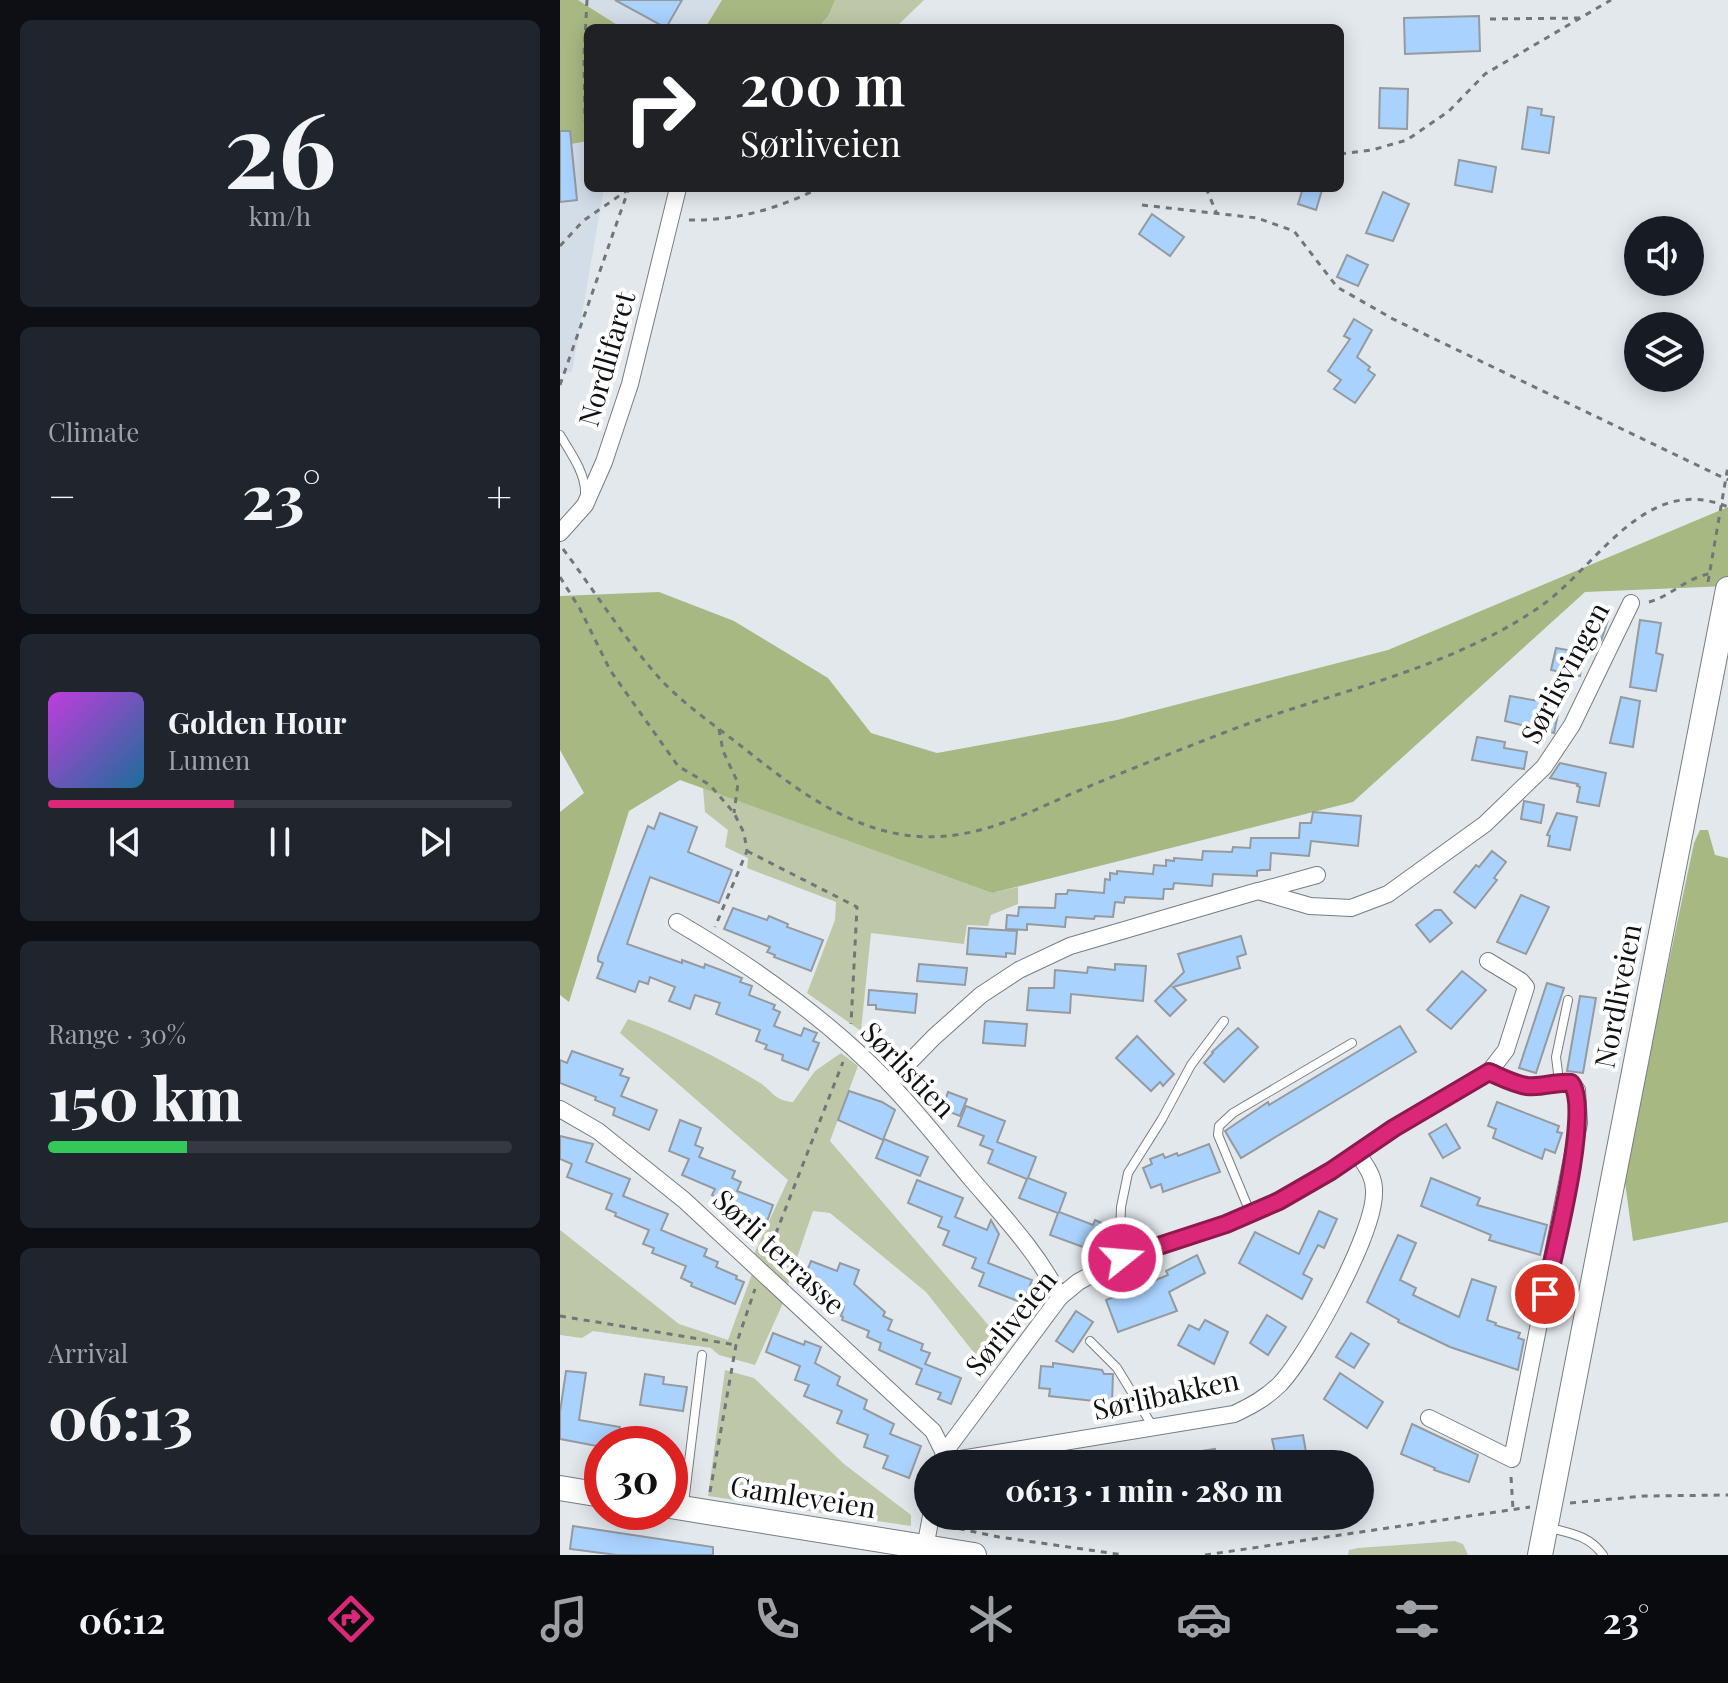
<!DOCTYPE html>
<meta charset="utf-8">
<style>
:root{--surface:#171b24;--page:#20242c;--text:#f1f3f6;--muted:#9ea1a6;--line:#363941;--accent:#db2777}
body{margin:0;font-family:"Playfair Display",serif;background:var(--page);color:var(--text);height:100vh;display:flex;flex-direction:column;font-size:30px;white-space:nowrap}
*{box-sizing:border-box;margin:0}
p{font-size:26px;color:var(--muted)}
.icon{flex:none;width:44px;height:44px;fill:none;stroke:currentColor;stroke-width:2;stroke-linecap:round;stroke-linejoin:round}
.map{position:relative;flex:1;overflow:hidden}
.sheet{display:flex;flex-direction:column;gap:20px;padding:20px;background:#0d0f14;width:560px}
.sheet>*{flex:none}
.guide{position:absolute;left:24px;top:24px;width:760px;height:168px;border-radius:12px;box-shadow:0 4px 20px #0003;background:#202124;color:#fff;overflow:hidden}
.fabs{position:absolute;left:1064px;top:216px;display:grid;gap:16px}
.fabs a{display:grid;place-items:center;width:80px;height:80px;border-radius:50%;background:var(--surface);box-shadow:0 4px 20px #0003;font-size:40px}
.speed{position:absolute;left:24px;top:1426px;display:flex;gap:16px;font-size:40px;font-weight:700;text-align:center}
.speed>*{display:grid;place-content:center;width:104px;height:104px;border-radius:50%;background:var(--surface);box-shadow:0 4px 20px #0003;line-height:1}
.speed .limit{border:12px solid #d22;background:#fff;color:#111}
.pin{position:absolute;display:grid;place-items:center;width:68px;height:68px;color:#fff;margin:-34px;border:4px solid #fff;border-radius:50%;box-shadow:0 2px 8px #0007}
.me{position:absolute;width:88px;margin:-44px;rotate:73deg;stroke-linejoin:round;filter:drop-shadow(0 0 6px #0008)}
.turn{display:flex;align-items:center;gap:28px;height:168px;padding:0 24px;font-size:36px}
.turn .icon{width:104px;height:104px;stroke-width:2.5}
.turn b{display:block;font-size:56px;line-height:68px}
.big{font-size:60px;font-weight:800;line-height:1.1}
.sheet .tile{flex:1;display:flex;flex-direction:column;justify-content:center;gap:12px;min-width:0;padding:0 28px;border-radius:12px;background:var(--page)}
.sheet .dial{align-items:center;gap:0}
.dial b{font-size:104px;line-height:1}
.song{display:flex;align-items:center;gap:24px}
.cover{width:96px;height:96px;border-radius:12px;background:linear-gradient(135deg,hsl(290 70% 55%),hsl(200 70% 35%))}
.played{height:8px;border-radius:4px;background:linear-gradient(90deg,var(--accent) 40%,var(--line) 40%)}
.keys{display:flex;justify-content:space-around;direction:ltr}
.heat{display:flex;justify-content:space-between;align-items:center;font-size:44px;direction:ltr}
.charge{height:12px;border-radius:6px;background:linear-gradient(90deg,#34c759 30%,var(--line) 0)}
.trip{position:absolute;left:354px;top:1450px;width:460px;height:80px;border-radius:40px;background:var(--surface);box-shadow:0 4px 20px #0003;font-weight:800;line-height:80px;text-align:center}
.dock{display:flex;height:128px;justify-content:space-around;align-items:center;background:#090b0e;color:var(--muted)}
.dock .icon{width:56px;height:56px}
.dock .active{color:var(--accent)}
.dock b{font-size:36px;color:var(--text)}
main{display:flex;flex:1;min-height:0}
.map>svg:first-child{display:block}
</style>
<main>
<section class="sheet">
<div class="tile dial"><b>26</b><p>km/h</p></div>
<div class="tile"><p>Climate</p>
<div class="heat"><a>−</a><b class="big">23°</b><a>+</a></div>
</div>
<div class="tile">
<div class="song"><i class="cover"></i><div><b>Golden Hour</b><p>Lumen</p></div></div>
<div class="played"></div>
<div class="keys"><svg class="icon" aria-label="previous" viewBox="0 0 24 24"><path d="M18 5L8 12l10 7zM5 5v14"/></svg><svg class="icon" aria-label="pause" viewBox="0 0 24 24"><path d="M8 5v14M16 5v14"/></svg><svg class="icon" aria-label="next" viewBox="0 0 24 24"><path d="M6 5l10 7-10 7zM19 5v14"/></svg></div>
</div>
<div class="tile"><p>Range · 30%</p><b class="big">150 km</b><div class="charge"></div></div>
<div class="tile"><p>Arrival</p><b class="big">06:13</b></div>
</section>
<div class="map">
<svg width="1168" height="1555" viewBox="0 0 1168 1555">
<rect width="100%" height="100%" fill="#e3e8ed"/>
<g fill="#d3dde8">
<polygon points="18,0 162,0 145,28 62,28"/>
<polygon points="28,141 28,188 44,188 12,372 0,373 0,146"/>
</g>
<g fill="#bec8a8">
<polygon points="275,0 364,0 335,28 258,28 269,15"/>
<polygon points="143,788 432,893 458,887 458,904 431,915 428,926 407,925 404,944 311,933 301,1031 247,993 275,920 276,902 187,868 188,858 165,847 168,830 145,812"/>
<path d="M68 1019C112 1034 157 1057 197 1081 213 1090 212 1100 233 1102L255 1071 281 1053 298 1066 270 1141 443 1342 432 1363 426 1368 366 1292 270 1213 253 1211 227 1287 194 1254 228 1180 60 1033Z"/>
<polygon points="0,1230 119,1324 168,1340 192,1274 223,1303 195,1365 159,1355 151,1348 33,1331 22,1338 0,1335"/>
<polygon points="165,1370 194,1378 284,1464 351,1515 351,1526 148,1496"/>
<polygon points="895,1541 903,1544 908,1555 788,1555 789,1550 798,1548"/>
</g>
<g fill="#a8b883">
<polygon points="0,0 18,0 62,28 28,28 28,141 0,146"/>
<polygon points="162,0 275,0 269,15 258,28 145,28"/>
<polygon points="1168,507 1168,586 1025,592 793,802 432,893 120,780 69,811 9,1002 0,995 0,812 24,793 0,750 0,596 99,592 174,621 268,678 311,733 377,753 557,720 828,650"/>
<polygon points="1140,830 1148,830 1155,855 1168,858 1168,1222 1073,1241 1064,1175 1134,843"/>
</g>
<g fill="#a9d2fe" stroke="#959a9e" stroke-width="2">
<polygon points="55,0 122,0 106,28"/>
<polygon points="919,16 920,51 845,54 844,18"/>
<polygon points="820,88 848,89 847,129 819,128"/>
<polygon points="968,107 982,109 981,115 994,117 989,153 962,149"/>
<polygon points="0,131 10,131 17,200 0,202"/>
<polygon points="899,160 936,167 932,192 895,185"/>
<polygon points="743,188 762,190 756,210 738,204"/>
<polygon points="823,192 849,204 833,241 806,233"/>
<polygon points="592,214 624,237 610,256 579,234"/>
<polygon points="787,255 808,265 798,286 777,277"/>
<polygon points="794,319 812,330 797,357 810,367 808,370 815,375 795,403 774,389 781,380 768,371 790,339 784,336"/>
<polygon points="1029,617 1048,620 1041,641 1025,638"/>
<polygon points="1080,620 1101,623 1096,653 1103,655 1096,691 1070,687"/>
<polygon points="996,648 1024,653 1020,676 991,670"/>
<polygon points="950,696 985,702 983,711 998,714 994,733 945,721"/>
<polygon points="1061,697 1080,701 1073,747 1050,743"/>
<polygon points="917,737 945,742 944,748 967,752 964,769 912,760"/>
<polygon points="1000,763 1046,773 1039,806 1017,802 1020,787 1017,786 1018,784 990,778"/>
<polygon points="964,801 984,805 981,823 961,819"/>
<polygon points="753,812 801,816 798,846 751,841 749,856 711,853 710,870 701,870 697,871 697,876 653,874 652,886 614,883 613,889 604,889 603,899 565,897 564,903 555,902 553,917 535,916 534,919 506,917 505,927 467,924 467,930 446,929 447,915 458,916 459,907 495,908 496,894 507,894 508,890 544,893 545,879 550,880 550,873 557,874 557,871 593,874 594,865 606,866 606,860 614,861 614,858 642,860 643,851 672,852 673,847 690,848 691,838 739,838 740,823 751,823"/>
<polygon points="100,813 137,827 128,852 172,870 159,903 90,877 67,944 122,963 122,960 144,968 145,964 182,978 180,982 192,986 189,995 215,1005 213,1009 220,1012 214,1026 241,1036 244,1028 257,1033 253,1041 259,1043 248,1070 222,1060 223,1055 205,1049 207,1045 196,1041 200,1030 156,1014 160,1003 135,995 130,1009 109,1001 115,987 90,977 88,984 79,981 75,992 37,978 43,963 38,961 38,957 68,878 88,826 94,829"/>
<polygon points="997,813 1017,817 1010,850 988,846 990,836 987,835"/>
<polygon points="932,851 946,862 934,878 937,880 915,908 894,892 916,865 919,867"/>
<polygon points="961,895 989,907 966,954 937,942"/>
<polygon points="173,908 207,920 209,916 228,924 227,927 263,940 251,971 214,957 215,955 207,952 210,947 164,929"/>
<polygon points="875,910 881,910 892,923 870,942 856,925"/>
<polygon points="409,928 457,931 455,954 446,953 446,957 407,954"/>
<polygon points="681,936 686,954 677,957 680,968 613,987 626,1000 610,1016 595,1001 624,972 618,954"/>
<polygon points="359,964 407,968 405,985 357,981"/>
<polygon points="555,964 586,966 583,1001 511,994 510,1013 467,1010 469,988 494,988 495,970 527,973 528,967 555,970"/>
<polygon points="902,971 926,990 891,1029 867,1010"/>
<polygon points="987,983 1004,988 976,1073 959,1068"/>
<polygon points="309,990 357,994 355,1013 316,1009 316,1005 308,1005"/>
<polygon points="1020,996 1036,998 1023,1073 1007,1071"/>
<polygon points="425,1021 467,1024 465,1046 423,1043"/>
<polygon points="840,1026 856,1052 681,1158 665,1131 708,1102 709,1105"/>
<polygon points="678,1028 698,1047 664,1082 644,1063 653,1053 652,1052"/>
<polygon points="577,1036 614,1074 603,1086 600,1082 591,1091 556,1058"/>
<polygon points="12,1051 63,1069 60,1075 69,1078 61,1096 97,1110 89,1130 53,1115 55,1108 35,1100 36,1097 0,1083 0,1060 7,1063"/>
<polygon points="289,1091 322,1102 335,1110 323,1140 278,1120"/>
<polygon points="388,1092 407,1099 400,1116 382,1109"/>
<polygon points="937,1102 999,1126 997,1132 1002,1133 995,1153 985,1149 982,1159 933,1138 936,1129 928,1126"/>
<polygon points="406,1106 445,1121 437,1142 476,1157 468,1178 506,1193 499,1212 533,1225 535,1220 552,1227 543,1250 525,1243 523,1247 490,1235 498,1213 459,1198 467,1179 428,1163 433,1150 420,1145 424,1136 398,1126"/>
<polygon points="120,1120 141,1128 135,1145 143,1148 139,1157 175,1171 172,1178 181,1182 177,1191 213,1205 205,1227 168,1212 171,1205 152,1195 155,1189 122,1175 129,1159 109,1151"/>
<polygon points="886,1124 900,1148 883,1158 869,1134"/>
<polygon points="0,1136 33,1144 26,1162 70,1179 63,1196 108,1214 101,1230 147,1249 144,1256 158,1262 156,1267 177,1276 176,1279 184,1282 175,1304 131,1286 132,1283 121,1278 126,1266 92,1253 94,1248 83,1244 89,1230 55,1216 56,1213 46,1209 52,1194 7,1177 12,1164 0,1159"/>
<polygon points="324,1139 368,1157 360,1176 316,1158"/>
<polygon points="649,1144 660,1172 603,1192 601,1184 591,1188 583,1168 592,1164 590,1159 603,1154 605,1158 617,1153 618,1156"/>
<polygon points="871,1178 920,1198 917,1205 987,1225 980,1255 929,1240 931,1235 861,1206"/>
<polygon points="357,1180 403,1198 395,1217 427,1230 431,1220 439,1234 428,1263 472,1280 463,1303 419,1286 424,1273 412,1268 416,1258 383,1245 389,1231 378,1227 382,1217 348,1203"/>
<polygon points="759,1211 777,1219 764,1248 758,1245 743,1274 752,1279 742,1299 679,1263 695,1232 739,1254"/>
<polygon points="838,1235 856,1243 840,1280 856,1288 853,1295 899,1317 912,1279 936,1287 927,1320 936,1323 935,1325 960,1333 958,1338 964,1340 958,1370 890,1347 838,1322 839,1320 807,1302"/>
<polygon points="637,1255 645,1273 609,1292 617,1311 558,1332 546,1300 608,1275 606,1271"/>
<polygon points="251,1261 277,1271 280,1263 299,1270 294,1284 325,1312 323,1316 332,1320 328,1330 363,1344 361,1350 370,1353 365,1364 401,1378 391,1404 378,1399 381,1393 356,1384 362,1369 319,1350 321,1343 307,1337 309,1331 282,1320 283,1317 281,1316 284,1307 276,1304 278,1301 266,1296 268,1291 243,1281"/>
<polygon points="516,1311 533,1322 513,1352 496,1341"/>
<polygon points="707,1315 726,1327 708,1355 690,1343"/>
<polygon points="645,1320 668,1332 654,1364 618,1345 629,1325 639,1330"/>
<polygon points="213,1333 244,1345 245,1341 261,1347 255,1363 280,1377 277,1385 307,1400 304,1409 334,1424 330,1434 361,1446 349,1478 323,1468 328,1456 304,1447 308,1435 277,1423 282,1411 244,1396 249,1385 235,1380 240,1366 206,1352"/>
<polygon points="791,1333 809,1344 794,1368 776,1357"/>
<polygon points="493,1363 542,1370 544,1374 553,1374 552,1403 489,1396 490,1389 479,1388 481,1366 493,1367"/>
<polygon points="6,1371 26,1373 19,1420 60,1427 59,1432 86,1436 85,1444 42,1444 42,1447 0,1439 0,1412"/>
<polygon points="780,1373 823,1402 807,1428 764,1399"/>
<polygon points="85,1374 104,1377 103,1384 127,1387 123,1411 80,1405"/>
<polygon points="852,1424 918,1455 909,1482 874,1470 875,1468 841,1454"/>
<polygon points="743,1435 746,1452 716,1457 712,1439"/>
<polygon points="655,1449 657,1464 610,1464 609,1456"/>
<polygon points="13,1526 153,1547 153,1555 57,1555 10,1549"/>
</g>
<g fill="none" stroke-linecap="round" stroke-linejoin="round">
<g stroke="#797d81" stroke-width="10">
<g id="lane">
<path d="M0 435C10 452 25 472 25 492"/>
<polyline points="999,1081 996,1057 1008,1000"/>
<polyline points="690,1212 658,1135 659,1126 673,1113 792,1043"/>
<polyline points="562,1258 560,1240 561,1207 568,1173 602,1119 631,1065 664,1021"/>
<polyline points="530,1341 557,1368 593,1427"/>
<polyline points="124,1503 142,1355"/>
<path d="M987 1527C1009 1533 1029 1535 1043 1555"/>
</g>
</g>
<g stroke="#797d81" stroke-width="18">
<g id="street">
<polyline points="0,533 25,505 44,462 70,384 118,188"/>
<polyline points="699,891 757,875"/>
<path d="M117 922C194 967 268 1019 330 1084 359 1114 385 1148 413 1181 444 1217 478 1253 500 1297"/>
<polyline points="329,1083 374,1037 421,995 459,970 510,946 698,891 750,906 791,908 828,894 925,824 984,767 1012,725 1071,603"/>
<polyline points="0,1109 38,1131 124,1200 373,1431 384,1453"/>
<path d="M869 1418 952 1459 1019 1123 1017 1090 1011 1083C996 1081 983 1087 966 1086 954 1084 941 1077 929 1072"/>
<path d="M382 1462 674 1414C691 1406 706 1398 720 1384 749 1353 814 1234 814 1193 815 1177 806 1166 798 1154"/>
<polyline points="382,1464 384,1453 500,1297 518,1282 562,1258 666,1224 719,1201 771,1171 834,1128 929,1072 946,1050 966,987 961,981 928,961"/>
<polyline points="365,1548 371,1516"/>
</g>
</g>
<g stroke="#797d81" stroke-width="26">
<g id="secondary">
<polyline points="0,1488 42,1495"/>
<polyline points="110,1506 414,1555"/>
<polyline points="980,1555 1168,589"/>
</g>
</g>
<g stroke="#727679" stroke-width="3" stroke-dasharray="6 6" stroke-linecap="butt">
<polyline points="27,0 24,56 25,120 28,123"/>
<polyline points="930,19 1023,18"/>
<polyline points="780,154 812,150 847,140 889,111 925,74 1051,0"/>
<polyline points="646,188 657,214"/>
<polyline points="582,205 697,218 734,231 777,287 833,319 1168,480"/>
<path d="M129 220C176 221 217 209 259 188"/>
<polyline points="0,246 23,221 69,189"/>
<polyline points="0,385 69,188"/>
<path d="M3 549C36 593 65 640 102 681 123 703 151 723 176 742 243 795 311 850 402 834 443 827 480 807 518 791 568 770 619 750 671 730 774 691 889 670 981 606 1038 566 1085 472 1168 507"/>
<polyline points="0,577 20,609 50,670 118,766 150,785 174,813 184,833 187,851 155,927"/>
<polyline points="1148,582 1168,466"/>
<path d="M1089 602C1111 596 1126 578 1149 574"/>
<polyline points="159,729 163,751 178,783 174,813"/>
<polyline points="187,851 297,907 291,1024"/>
<polyline points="207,1256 283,1062"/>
<polyline points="0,1316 176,1345"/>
<polyline points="951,1477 953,1509"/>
<polyline points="150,1492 176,1345 195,1289"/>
<polyline points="1010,1503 1084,1496 1168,1495"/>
<polyline points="387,1526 439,1537 564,1555"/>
<polyline points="645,1555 970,1507"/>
</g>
<use href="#lane" stroke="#fff" stroke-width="8"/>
<use href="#street" stroke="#fff" stroke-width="16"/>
<use href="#secondary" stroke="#fff" stroke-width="24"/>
</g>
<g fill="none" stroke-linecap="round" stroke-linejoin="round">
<g stroke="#8e194d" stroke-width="20">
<path id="route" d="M562 1258 666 1224 719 1201 771 1171 834 1128 929 1072C941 1077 954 1084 967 1086 983 1088 996 1081 1011 1083 1032 1109 993 1257 985 1294"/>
</g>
<use href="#route" stroke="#db2777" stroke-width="14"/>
</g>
<g text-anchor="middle" stroke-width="8" stroke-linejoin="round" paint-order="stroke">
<g font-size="28" fill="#0f1112" stroke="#fff">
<text transform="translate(47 359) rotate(-74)" y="10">Nordlifaret</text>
<text transform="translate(1005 673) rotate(-62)" y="10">Sørlisvingen</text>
<text transform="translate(1058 996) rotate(-79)" y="10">Nordliveien</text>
<text transform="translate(348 1070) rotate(46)" y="10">Sørlistien</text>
<text transform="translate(219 1252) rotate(43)" y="10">Sørli terrasse</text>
<text transform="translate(451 1323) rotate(-51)" y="10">Sørliveien</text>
<text transform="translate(606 1395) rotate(-12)" y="10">Sørlibakken</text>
<text transform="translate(243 1497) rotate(9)" y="10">Gamleveien</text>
</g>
</g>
</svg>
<div class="fabs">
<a><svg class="icon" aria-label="sound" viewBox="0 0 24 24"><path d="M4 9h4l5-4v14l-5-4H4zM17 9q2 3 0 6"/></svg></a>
<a><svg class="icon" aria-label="layers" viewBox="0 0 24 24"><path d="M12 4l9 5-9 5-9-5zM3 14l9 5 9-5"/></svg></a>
</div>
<div class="speed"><div class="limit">30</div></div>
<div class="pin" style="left:985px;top:1294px;background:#d93025"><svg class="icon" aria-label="arrive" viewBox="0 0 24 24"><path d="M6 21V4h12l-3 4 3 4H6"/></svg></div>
<svg class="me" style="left:562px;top:1258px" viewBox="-20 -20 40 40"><circle r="17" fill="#db2777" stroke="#fff" stroke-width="3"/><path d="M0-11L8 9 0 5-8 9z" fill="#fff"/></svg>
<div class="trip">06:13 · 1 min · 280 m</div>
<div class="guide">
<div class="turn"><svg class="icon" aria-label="right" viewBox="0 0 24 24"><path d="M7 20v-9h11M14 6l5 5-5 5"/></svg><div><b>200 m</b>Sørliveien</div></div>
</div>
</div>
</main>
<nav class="dock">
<b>06:12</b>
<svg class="icon active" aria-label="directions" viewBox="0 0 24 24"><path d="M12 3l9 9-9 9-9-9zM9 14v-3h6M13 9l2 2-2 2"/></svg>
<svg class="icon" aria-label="music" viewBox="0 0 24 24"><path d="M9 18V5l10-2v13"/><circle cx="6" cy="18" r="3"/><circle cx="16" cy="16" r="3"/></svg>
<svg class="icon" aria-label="phone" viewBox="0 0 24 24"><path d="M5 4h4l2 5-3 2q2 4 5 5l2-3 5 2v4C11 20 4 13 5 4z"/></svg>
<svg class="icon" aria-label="climate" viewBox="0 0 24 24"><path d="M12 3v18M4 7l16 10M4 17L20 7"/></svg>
<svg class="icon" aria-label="car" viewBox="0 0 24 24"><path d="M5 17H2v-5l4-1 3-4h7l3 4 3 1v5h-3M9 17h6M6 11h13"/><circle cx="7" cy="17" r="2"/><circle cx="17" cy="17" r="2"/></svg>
<svg class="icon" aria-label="filters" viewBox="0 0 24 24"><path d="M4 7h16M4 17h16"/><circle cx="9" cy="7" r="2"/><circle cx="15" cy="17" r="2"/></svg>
<b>23°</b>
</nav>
